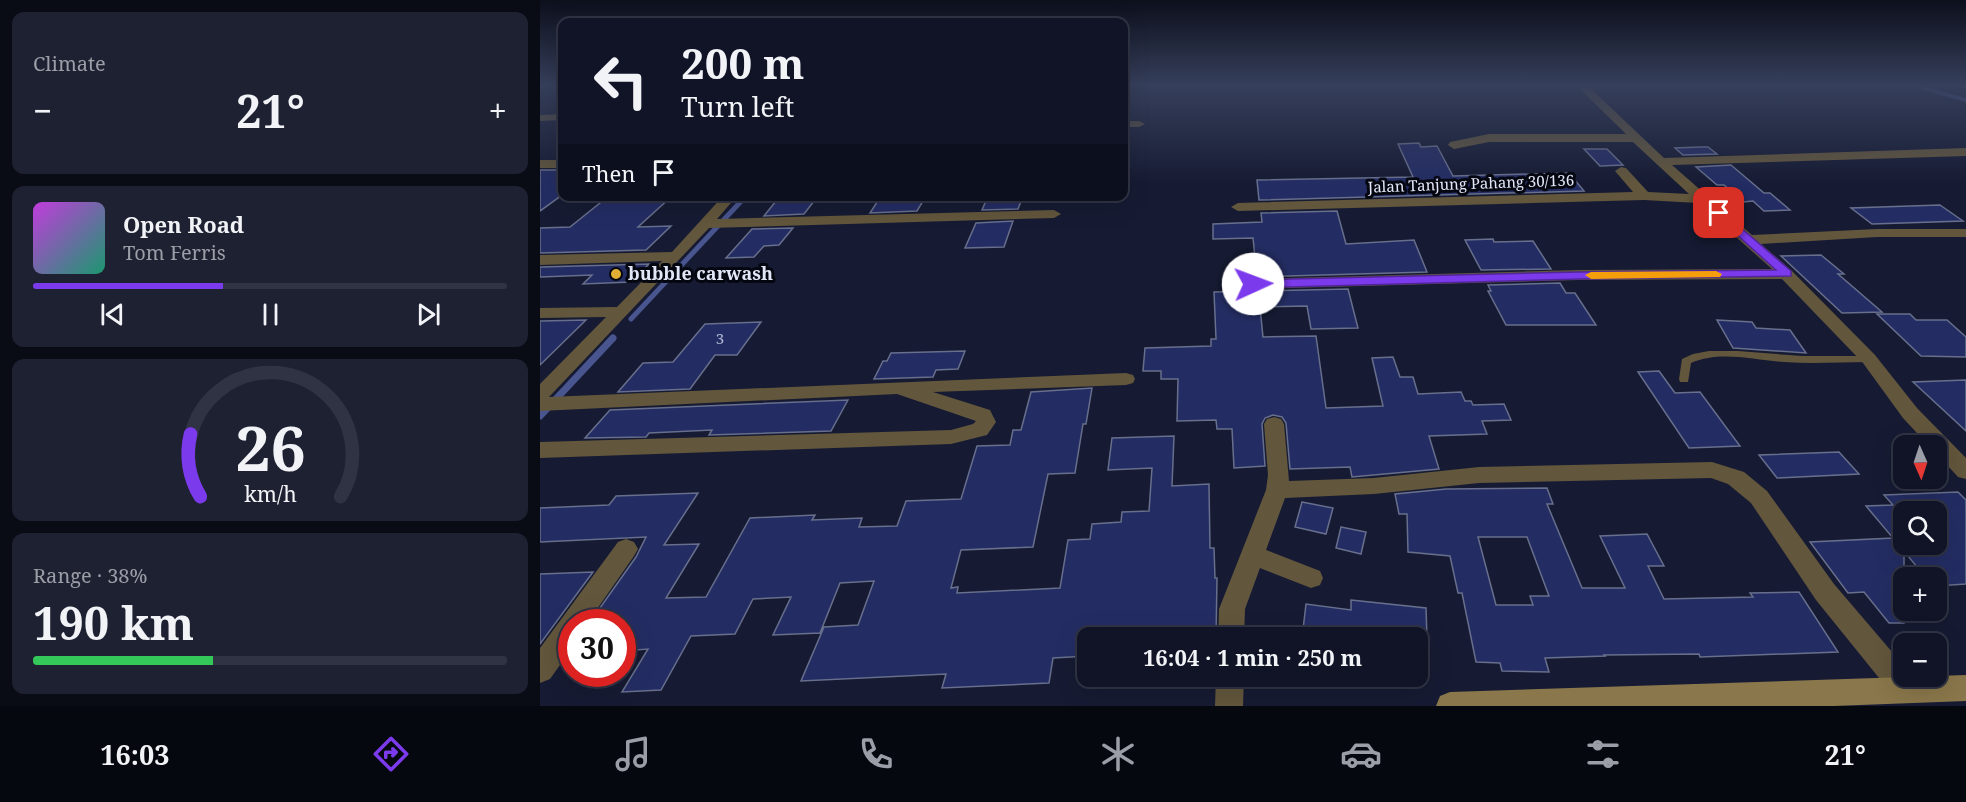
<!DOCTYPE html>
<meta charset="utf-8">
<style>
:root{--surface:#101426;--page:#1e2132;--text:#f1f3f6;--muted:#9c9ea7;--line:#303343;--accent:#7c3aed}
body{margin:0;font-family:"Noto Serif",serif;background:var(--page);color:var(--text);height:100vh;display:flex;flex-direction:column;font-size:22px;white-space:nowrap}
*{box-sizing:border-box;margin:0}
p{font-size:20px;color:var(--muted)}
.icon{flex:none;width:33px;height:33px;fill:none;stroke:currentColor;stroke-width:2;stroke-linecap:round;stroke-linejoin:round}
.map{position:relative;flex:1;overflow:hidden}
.sheet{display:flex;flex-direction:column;gap:12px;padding:12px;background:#090b15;width:540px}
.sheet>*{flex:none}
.top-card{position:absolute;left:18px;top:18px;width:570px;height:183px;border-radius:12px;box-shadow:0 6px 24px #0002,0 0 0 2px var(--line);background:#101426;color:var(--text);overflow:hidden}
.needle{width:39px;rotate:177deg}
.tools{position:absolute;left:1353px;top:435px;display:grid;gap:12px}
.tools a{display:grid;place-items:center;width:54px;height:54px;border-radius:12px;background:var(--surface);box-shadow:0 6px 24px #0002,0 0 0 2px var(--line);font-size:30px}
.speed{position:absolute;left:18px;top:609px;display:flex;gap:12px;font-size:30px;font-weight:700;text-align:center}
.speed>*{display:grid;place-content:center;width:78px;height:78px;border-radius:50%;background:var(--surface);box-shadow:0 6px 24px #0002,0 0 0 2px var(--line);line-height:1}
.speed .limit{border:9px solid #d22;background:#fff;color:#111}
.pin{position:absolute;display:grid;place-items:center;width:51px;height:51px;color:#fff;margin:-26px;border-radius:12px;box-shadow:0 3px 9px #0006}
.me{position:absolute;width:66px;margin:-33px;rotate:88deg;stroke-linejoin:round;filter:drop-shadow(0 0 4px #0008)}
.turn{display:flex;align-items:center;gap:21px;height:126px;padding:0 24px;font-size:27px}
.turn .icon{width:78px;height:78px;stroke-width:2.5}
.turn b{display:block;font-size:42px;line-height:51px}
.then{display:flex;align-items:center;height:57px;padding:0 24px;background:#0003;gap:12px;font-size:22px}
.big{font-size:45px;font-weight:700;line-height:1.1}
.sheet .tile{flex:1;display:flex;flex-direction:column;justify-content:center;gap:9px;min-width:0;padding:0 21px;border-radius:12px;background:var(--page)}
.sheet .dial{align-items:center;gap:0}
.dial svg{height:156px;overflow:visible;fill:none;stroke:var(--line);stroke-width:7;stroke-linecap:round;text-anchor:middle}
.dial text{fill:var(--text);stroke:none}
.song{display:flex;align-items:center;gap:18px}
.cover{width:72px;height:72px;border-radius:9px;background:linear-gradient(135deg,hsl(290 70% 55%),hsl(160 70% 35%))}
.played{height:6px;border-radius:3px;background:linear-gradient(90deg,var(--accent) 40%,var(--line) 40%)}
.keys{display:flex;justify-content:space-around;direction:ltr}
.heat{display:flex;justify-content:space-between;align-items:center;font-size:33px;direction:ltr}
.charge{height:9px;border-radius:4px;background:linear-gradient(90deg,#34c759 38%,var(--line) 0)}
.trip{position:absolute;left:537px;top:627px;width:351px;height:60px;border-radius:12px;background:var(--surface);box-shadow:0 6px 24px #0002,0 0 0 2px var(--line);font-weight:700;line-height:60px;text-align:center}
.menu{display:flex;height:96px;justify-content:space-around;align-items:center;background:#06080f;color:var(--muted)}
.menu .icon{width:42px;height:42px}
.menu .active{color:var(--accent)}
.menu b{font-size:27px;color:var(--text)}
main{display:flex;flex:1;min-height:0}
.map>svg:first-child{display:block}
</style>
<main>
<section class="sheet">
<div class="tile"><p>Climate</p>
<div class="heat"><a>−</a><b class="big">21°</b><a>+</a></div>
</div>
<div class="tile">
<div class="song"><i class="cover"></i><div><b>Open Road</b><p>Tom Ferris</p></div></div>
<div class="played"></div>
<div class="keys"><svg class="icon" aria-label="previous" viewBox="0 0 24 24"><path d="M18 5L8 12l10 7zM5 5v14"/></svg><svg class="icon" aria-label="pause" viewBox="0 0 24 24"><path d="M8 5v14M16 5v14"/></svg><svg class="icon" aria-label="next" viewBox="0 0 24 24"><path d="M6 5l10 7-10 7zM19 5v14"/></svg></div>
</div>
<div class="tile dial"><svg viewBox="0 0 100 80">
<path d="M14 69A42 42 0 1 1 86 69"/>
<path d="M14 69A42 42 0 0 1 9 37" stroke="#7c3aed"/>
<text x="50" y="56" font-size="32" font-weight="700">26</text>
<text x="50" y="72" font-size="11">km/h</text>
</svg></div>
<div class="tile"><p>Range · 38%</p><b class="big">190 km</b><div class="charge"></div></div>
</section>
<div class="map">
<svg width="1426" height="706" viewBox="0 0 1426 706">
<rect width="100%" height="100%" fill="#161b33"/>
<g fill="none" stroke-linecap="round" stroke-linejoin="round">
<polyline stroke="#48558f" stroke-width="4" points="1373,85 1426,100"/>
<polyline stroke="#48558f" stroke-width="5" points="91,319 206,196"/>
<polyline stroke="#48558f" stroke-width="7" points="0,416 73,338"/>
</g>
<g fill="#242d63" stroke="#676f8c" stroke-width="1.5" fill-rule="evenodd">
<polygon points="879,143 881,147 897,146 913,176 1029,173 1044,191 719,200 717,180 873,177 858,144"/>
<polygon points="1160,147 1168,147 1177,154 1143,155 1135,148"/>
<polygon points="1044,149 1067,149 1083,165 1060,166"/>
<polygon points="1191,165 1224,193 1230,193 1250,210 1224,211 1213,201 1203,202 1184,185 1177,185 1156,167"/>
<polygon points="0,170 22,170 22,195 0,211"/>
<polygon points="240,196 278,196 264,214 224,216"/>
<polygon points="341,196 386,196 377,211 330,213"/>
<polygon points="448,196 483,196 478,209 442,210"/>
<polygon points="131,197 98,227 131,226 106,250 0,253 0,228 30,227 65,199"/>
<polygon points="1400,205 1423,221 1332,224 1311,208"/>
<polygon points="797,211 806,244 874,240 887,272 717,277 713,238 673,239 673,224 722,222 721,213"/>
<polygon points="473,221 464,247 425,248 436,223"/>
<polygon points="253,228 239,245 224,246 214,257 186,258 212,229"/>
<polygon points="953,239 954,242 993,241 1011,269 941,270 925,240"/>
<polygon points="1281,255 1304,274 1298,274 1342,312 1302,313 1241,256"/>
<polygon points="109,264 91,282 43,284 52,275 0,277 0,267"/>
<polygon points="1020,283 1026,293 1035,293 1056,325 966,325 948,291 951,291 948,285"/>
<polygon points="808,289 818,328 771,329 767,306 720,307 723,337 776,336 786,408 843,406 832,358 853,357 860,377 873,377 878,394 921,392 925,401 931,401 933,405 964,404 971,420 942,421 947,434 889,436 899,469 812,477 810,467 750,469 746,423 742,417 733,415 725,418 722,424 725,466 694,468 692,429 677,429 676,420 637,421 638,379 621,379 621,371 603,371 605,348 671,346 671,339 676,339 674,292"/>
<polygon points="1337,314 1370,314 1376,320 1407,320 1426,337 1426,357 1381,356"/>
<polygon points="46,320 0,365 0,321"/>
<polygon points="1177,320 1212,322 1216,328 1250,330 1266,353 1193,348"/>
<polygon points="221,322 197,355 175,355 150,389 78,392 103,363 133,362 165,324"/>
<polygon points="425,351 418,369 396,370 393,377 334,379 343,361 347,361 351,353"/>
<polygon points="1119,371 1135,393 1160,392 1200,446 1149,448 1098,372"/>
<polygon points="1426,380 1426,431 1373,382"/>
<polygon points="552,388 546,424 543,424 535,473 508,474 493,547 421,550 411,588 418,587 417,593 520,588 528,540 550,539 552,524 581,522 582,512 609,511 612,468 568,470 572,438 634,436 632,486 669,484 670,548 674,548 675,578 677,578 676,638 548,638 548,656 513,658 509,683 402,688 406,674 261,681 284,627 318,625 334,581 300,583 280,633 233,635 251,597 213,599 195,634 151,636 121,690 82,692 108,649 82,651 82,622 50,622 96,557 106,537 0,542 0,508 69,505 76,496 158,493 124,545 159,544 126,598 166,597 210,518 275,515 272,520 322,518 319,527 357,526 366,501 421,499 437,446 470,445 473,430 481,430 491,392"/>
<polygon points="308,400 291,431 169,435 172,430 109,433 106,437 45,438 70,410"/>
<polygon points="1299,452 1319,474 1237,478 1219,455"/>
<path d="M1007 488 1013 504H1007L1042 588H1085L1060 536 1107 534 1124 566H1108L1124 599 1213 597 1210 593 1259 592 1298 652 1160 657 1159 654 1064 655 1065 656 1005 658 1009 672 962 671 960 663 936 662 922 593H918L910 556 868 552 867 514H859L855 494 906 489ZM938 537H987L1009 596H990L993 605H956Z"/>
<path d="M1418 492 1426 500V584L1396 586V578H1386L1364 551V623H1349L1324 592 1308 593 1270 542 1353 538 1326 506 1353 505 1344 495ZM1364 512H1396V544H1364Z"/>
<polygon points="762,502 793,508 786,534 755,527"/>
<polygon points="801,527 826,532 821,554 796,548"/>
<polygon points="53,572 0,644 0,574"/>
<polygon points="811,600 886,608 887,638 762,638 766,604 811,610"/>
</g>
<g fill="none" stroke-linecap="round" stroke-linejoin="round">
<path fill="#62563c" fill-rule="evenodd" d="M1169 351H1198L1262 356H1329L1334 359 1329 362C1301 362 1272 364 1244 362 1214 360 1180 350 1151 363L1148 382H1140L1139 379 1142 359 1153 354Z"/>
<g fill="#62563c" fill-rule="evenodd">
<polygon points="1036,85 1047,85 1124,158 1426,148 1426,156 1132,165 1212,235 1337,229 1426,229 1426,237 1337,237 1221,244 1252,271 1335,355 1377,408 1426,458 1426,479 1418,477 1396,453 1396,446 1389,446 1363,418 1323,363 1242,279 1039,280 713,289 705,284 713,279 1039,270 1232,269 1158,203 1104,200 698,211 691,207 698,203 1093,192 1075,171 1081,167 1086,168 1108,192 1149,194 1093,142 949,142 914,149 908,145 910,142 949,134 1086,134"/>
<polygon points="22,114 22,120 0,121 0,115"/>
<polygon points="584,121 599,121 605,124 599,127 584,127"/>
<rect x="0" y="160" width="22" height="8"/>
<polygon points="183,196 197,196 177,219 514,210 521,214 514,218 169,228 9,397 586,373 593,375 595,379 593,383 586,385 393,392 450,410 456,422 447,435 411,444 0,458 0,442 411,430 433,424 436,421 357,394 0,411 0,384 66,317 0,318 0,308 77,307 122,261 0,265 0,255 132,252"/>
<polygon points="734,417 741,419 744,424 749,481 834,478 939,467 1172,462 1204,472 1227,491 1294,584 1364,666 1364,676 1372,676 1380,690 1376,699 1366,703 1356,699 1276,600 1211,503 1188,484 1171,478 939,483 834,494 745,498 726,550 780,571 783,578 780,585 771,588 720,568 705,609 704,638 678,638 679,609 726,490 728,475 724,424 727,419"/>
<polygon points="86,539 94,542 98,549 94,556 48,622 32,622 32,648 10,679 0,683 0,648 78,542"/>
<polygon points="676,676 704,676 703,706 675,706"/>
</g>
<g fill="#8a774b" fill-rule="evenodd">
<polygon points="1419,85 1426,85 1426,89"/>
<polygon points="1426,675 1426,701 1294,706 896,706 900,696 910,692"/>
</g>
</g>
<linearGradient id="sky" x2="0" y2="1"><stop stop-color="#0c0f1c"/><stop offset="0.46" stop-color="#363f5b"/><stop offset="1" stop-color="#363f5b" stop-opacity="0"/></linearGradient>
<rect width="1426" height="184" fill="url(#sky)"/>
<polygon fill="#7c3aed" stroke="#51269a" stroke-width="1.5" points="1179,209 1251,271 1251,276 1039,279 713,288 707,284 713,280 1039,272 1236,270 1175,215 1174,213"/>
<polygon fill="#f59e0b" points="1176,271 1182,274 1180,277 1051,279 1045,275 1051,272"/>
<circle fill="#dfb034" stroke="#050710" stroke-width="2" cx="76" cy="274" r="6"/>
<g text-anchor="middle" stroke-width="6" stroke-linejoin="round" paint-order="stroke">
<g font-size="15" fill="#e3e8f9" stroke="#050710">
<text transform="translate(931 184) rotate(-2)" y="5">Jalan Tanjung Pahang 30/136</text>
</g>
<g font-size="15" fill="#b3b9d4">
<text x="180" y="344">3</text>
</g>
<g font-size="18" font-weight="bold" fill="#e3e8f9" stroke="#050710" text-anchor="start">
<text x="88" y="280">bubble carwash</text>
</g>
</g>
</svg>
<div class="tools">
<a><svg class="needle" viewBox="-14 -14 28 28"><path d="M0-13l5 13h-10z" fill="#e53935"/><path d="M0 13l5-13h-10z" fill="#9c9ea7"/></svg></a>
<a><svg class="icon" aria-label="search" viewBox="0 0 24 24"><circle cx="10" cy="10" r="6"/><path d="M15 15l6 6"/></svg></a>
<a>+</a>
<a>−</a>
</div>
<div class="speed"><div class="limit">30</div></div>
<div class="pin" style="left:1179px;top:213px;background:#d93025"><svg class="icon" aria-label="arrive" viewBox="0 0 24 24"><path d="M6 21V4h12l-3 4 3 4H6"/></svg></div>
<svg class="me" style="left:713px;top:284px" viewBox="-20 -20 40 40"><circle r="19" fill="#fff"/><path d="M0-13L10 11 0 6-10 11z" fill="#7c3aed"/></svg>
<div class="trip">16:04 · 1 min · 250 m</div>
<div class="top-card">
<div class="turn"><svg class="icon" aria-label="left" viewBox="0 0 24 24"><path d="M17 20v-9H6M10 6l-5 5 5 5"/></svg><div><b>200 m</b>Turn left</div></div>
<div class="then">Then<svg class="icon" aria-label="arrive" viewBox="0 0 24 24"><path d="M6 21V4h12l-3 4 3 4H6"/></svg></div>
</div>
</div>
</main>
<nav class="menu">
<b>16:03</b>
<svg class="icon active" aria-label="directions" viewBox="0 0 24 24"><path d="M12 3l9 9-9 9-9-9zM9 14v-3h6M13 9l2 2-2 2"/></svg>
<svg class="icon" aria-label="music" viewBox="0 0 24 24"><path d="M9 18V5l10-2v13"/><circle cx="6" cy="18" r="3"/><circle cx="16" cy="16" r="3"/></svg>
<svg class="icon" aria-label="phone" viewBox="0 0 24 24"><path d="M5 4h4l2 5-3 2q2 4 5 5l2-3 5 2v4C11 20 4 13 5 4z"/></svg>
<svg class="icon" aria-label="climate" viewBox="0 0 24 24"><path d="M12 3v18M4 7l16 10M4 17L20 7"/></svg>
<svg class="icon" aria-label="car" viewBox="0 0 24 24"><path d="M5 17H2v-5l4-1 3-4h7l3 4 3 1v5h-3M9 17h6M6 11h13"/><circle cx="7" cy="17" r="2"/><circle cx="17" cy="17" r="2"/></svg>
<svg class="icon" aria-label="filters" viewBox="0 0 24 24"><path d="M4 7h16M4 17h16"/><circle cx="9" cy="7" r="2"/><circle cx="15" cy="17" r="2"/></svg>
<b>21°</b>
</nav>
